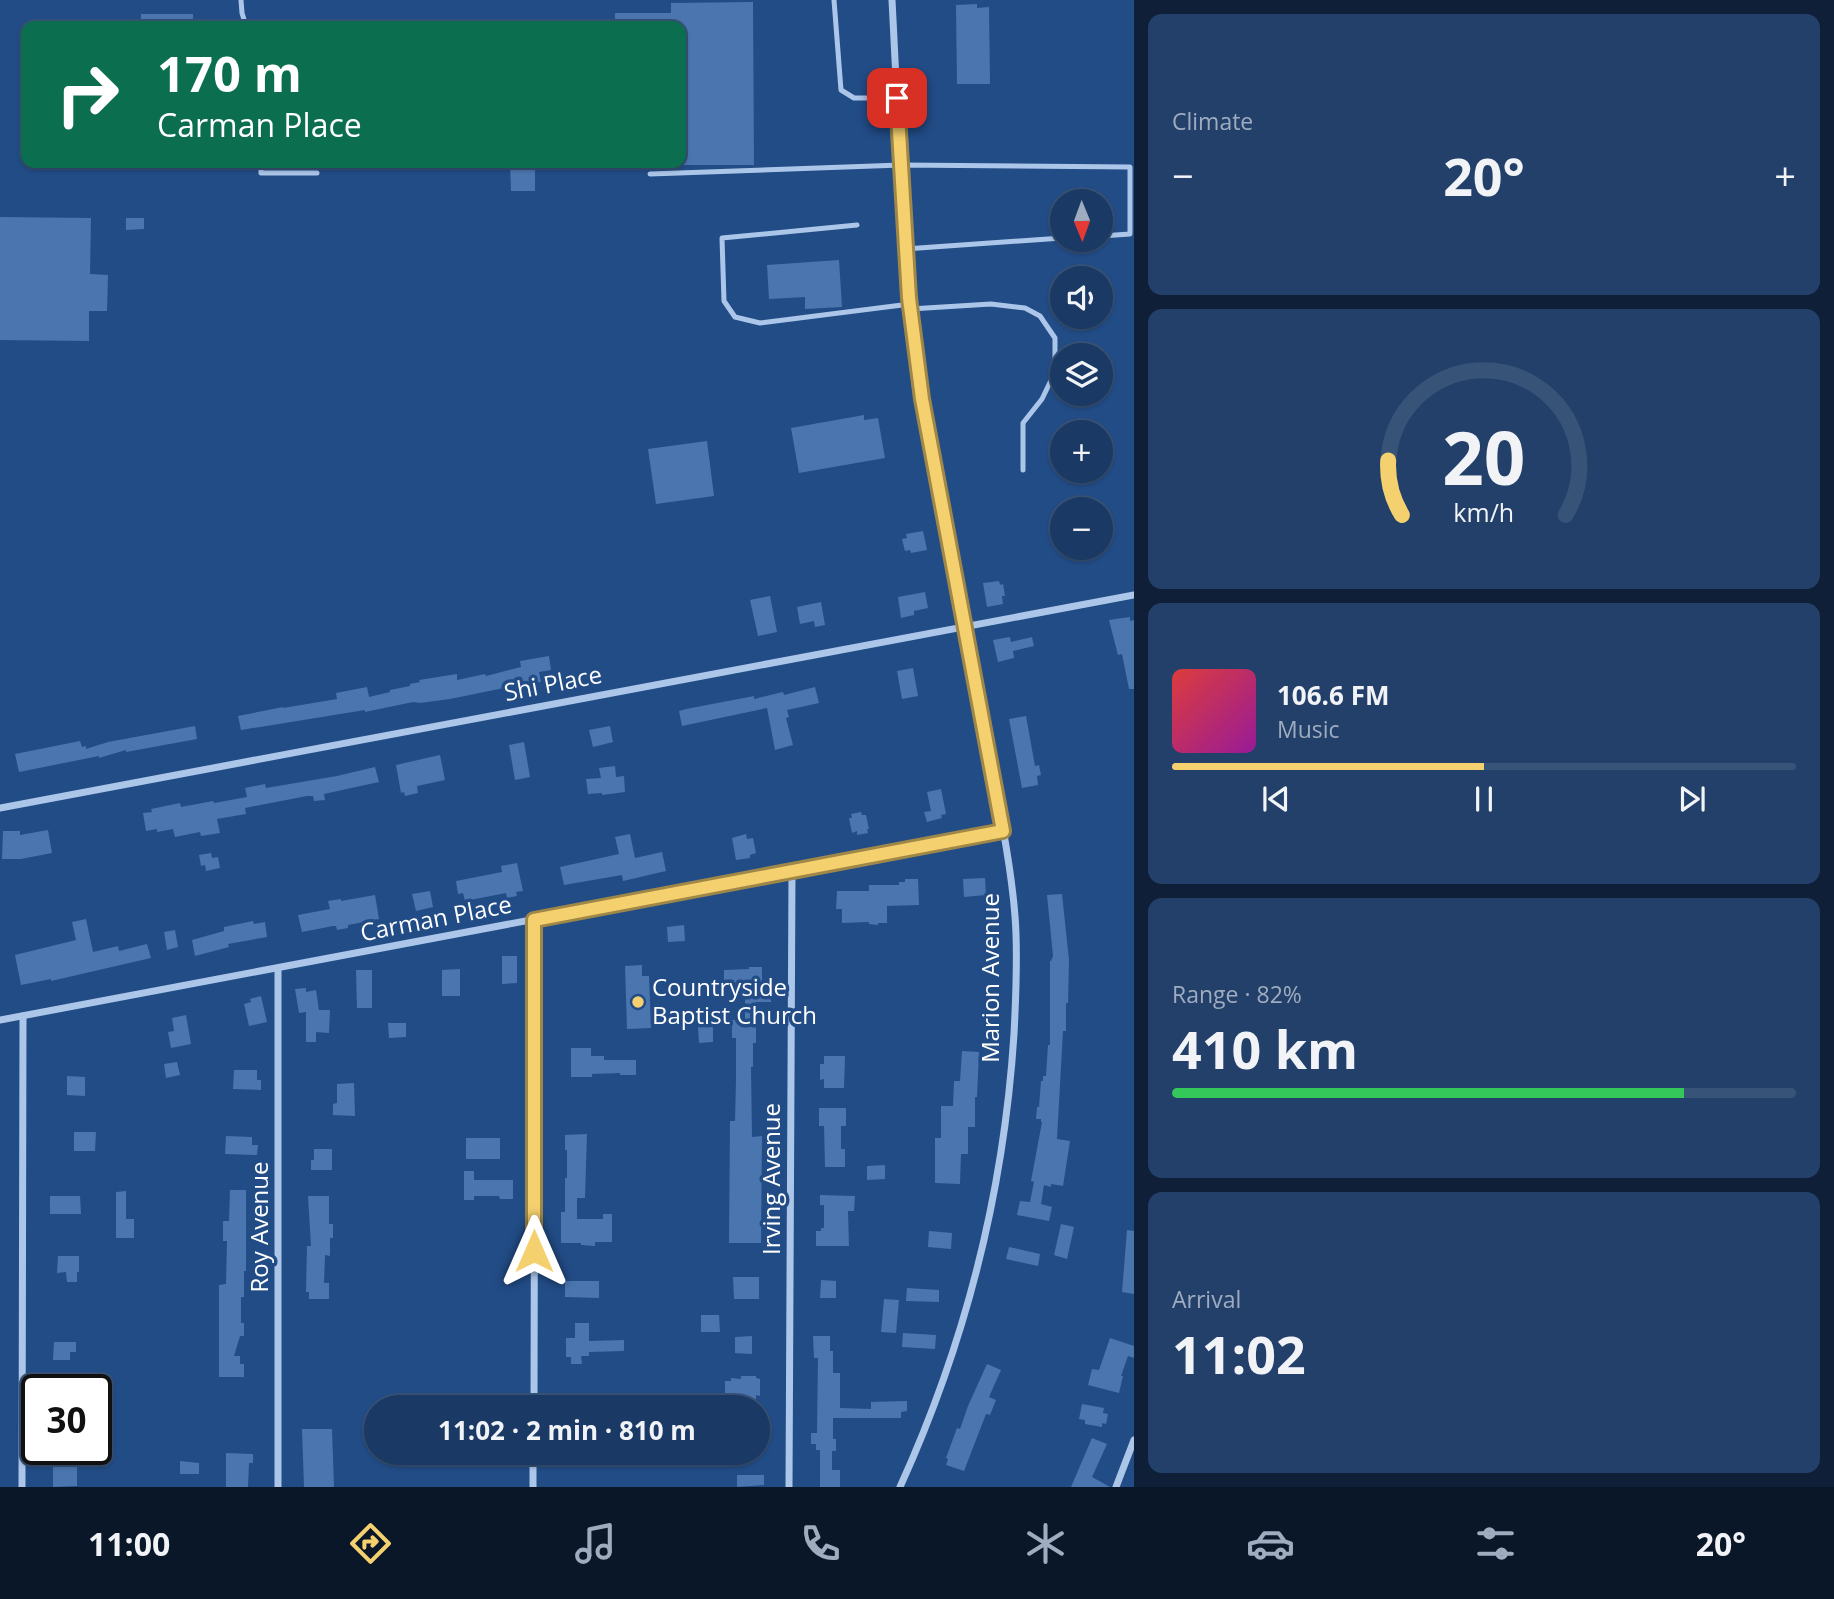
<!DOCTYPE html>
<meta charset="utf-8">
<style>
:root{--surface:#1a3964;--page:#23406a;--text:#f1f3f6;--muted:#9facbf;--line:#385378;--accent:#f5d06e}
body{margin:0;font-family:"Open Sans",sans-serif;background:var(--page);color:var(--text);height:100vh;display:flex;flex-direction:column;font-size:26px;white-space:nowrap}
*{box-sizing:border-box;margin:0}
p{font-size:23px;color:var(--muted)}
.icon{flex:none;width:38px;height:38px;fill:none;stroke:currentColor;stroke-width:2;stroke-linecap:round;stroke-linejoin:round}
.map{position:relative;flex:1;overflow:hidden}
.drawer{display:flex;flex-direction:column;gap:14px;padding:14px;background:#0e1f37;width:700px}
.drawer>*{flex:none}
.banner{position:absolute;left:21px;top:21px;width:665px;height:147px;border-radius:14px;box-shadow:0 2px 5px #0004,0 0 0 2px var(--line);background:#0b6e4f;color:#fff;overflow:hidden}
.needle{width:46px;rotate:179deg}
.controls{position:absolute;left:1050px;top:189px;display:grid;gap:14px}
.controls a{display:grid;place-items:center;width:63px;height:63px;border-radius:50%;background:var(--surface);box-shadow:0 2px 5px #0004,0 0 0 2px var(--line);font-size:35px}
.speed{position:absolute;left:21px;top:1374px;display:flex;gap:14px;font-size:35px;font-weight:700;text-align:center}
.speed>*{display:grid;place-content:center;width:91px;height:91px;border-radius:50%;background:var(--surface);box-shadow:0 2px 5px #0004,0 0 0 2px var(--line);line-height:1}
.speed .limit{border:4px solid #111;border-radius:10px;background:#fff;color:#111}
.pin{position:absolute;display:grid;place-items:center;width:60px;height:60px;color:#fff;margin:-30px;border-radius:14px;box-shadow:0 4px 10px #0006}
.me{position:absolute;width:77px;margin:-38px;rotate:0deg;stroke-linejoin:round;filter:drop-shadow(0 0 5px #0008)}
.turn{display:flex;align-items:center;gap:24px;height:147px;padding:0 21px;font-size:32px}
.turn .icon{width:91px;height:91px;stroke-width:2.5}
.turn b{display:block;font-size:49px;line-height:60px}
.big{font-size:52px;font-weight:700;line-height:1.1}
.drawer .card{flex:1;display:flex;flex-direction:column;justify-content:center;gap:10px;min-width:0;padding:0 24px;border-radius:14px;background:var(--page)}
.drawer .dial{align-items:center;gap:0}
.dial svg{height:182px;overflow:visible;fill:none;stroke:var(--line);stroke-width:7;stroke-linecap:round;text-anchor:middle}
.dial text{fill:var(--text);stroke:none}
.song{display:flex;align-items:center;gap:21px}
.cover{width:84px;height:84px;border-radius:10px;background:linear-gradient(135deg,hsl(0 70% 55%),hsl(300 70% 35%))}
.played{height:7px;border-radius:4px;background:linear-gradient(90deg,var(--accent) 50%,var(--line) 50%)}
.keys{display:flex;justify-content:space-around;direction:ltr}
.heat{display:flex;justify-content:space-between;align-items:center;font-size:38px;direction:ltr}
.charge{height:10px;border-radius:5px;background:linear-gradient(90deg,#34c759 82%,var(--line) 0)}
.trip{position:absolute;left:364px;top:1395px;width:406px;height:70px;border-radius:35px;background:var(--surface);box-shadow:0 2px 5px #0004,0 0 0 2px var(--line);font-weight:700;line-height:70px;text-align:center}
.tab-bar{display:flex;height:112px;justify-content:space-around;align-items:center;background:#0a1728;color:var(--muted)}
.tab-bar .icon{width:49px;height:49px}
.tab-bar .selected{color:var(--accent)}
.tab-bar b{font-size:32px;color:var(--text)}
main{display:flex;flex:1;min-height:0}
.map>svg:first-child{display:block}
</style>
<main>
<div class="map">
<svg width="1134" height="1487" viewBox="0 0 1134 1487">
<rect width="100%" height="100%" fill="#224c86"/>
<g fill="#4b75ae">
<polygon points="753,2 754,165 681,165 681,26 615,26 615,13 671,13 671,3"/>
<polygon points="977,4 977,8 989,7 990,84 957,84 956,5"/>
<rect x="141" y="14" width="52" height="12"/>
<polygon points="510,163 535,163 535,191 511,191"/>
<polygon points="0,217 91,218 90,274 108,275 107,311 89,311 89,341 0,340"/>
<polygon points="126,218 144,218 144,229 126,230"/>
<polygon points="839,260 842,307 805,309 805,297 769,299 767,265"/>
<polygon points="864,415 864,420 878,418 885,458 799,473 791,428"/>
<polygon points="707,441 714,496 656,504 648,449"/>
<polygon points="923,531 927,550 911,553 910,550 905,551 902,539 907,538 906,534"/>
<polygon points="999,581 1000,585 1003,584 1005,596 1002,596 1003,604 987,607 983,583"/>
<polygon points="925,592 928,608 914,611 914,615 901,618 898,597"/>
<polygon points="770,596 777,632 758,636 750,600"/>
<polygon points="821,602 825,625 815,627 814,621 800,624 797,607"/>
<polygon points="1130,617 1130,621 1134,620 1134,689 1129,689 1122,654 1118,655 1109,620"/>
<polygon points="1010,637 1011,642 1032,637 1034,646 1013,651 1014,658 998,662 993,640"/>
<polygon points="549,656 551,670 539,672 541,682 524,684 450,699 420,703 413,702 365,712 365,710 241,730 238,716 283,707 283,708 337,699 336,693 367,687 369,697 390,692 390,690 410,686 410,684 420,682 419,680 457,674 457,680 485,674 486,676 521,667 520,661"/>
<polygon points="913,668 918,696 902,699 897,671"/>
<polygon points="815,687 819,703 787,710 789,717 786,718 793,745 775,750 767,708 682,726 679,711 686,709 754,696 754,699 783,692 784,695"/>
<polygon points="1026,716 1035,766 1039,765 1041,775 1037,776 1038,785 1022,788 1009,719"/>
<polygon points="195,726 197,739 126,752 126,750 99,758 99,756 19,772 15,754 80,741 82,747 86,746 86,749 108,742"/>
<polygon points="610,726 613,742 593,747 589,730"/>
<polygon points="524,742 530,777 515,780 509,745"/>
<polygon points="440,755 445,780 417,786 418,793 405,796 404,792 401,793 396,765"/>
<polygon points="615,766 616,777 624,776 625,792 602,795 602,793 588,794 586,779 601,778 599,768"/>
<polygon points="375,767 379,782 324,794 325,800 314,801 313,796 307,796 245,808 246,814 217,819 220,833 201,836 200,832 175,837 173,829 157,832 157,829 146,831 143,813 152,812 151,809 180,803 181,807 213,801 214,803 247,797 245,788 265,784 266,788 337,776"/>
<polygon points="941,789 946,814 941,815 942,818 927,822 924,812 931,811 927,792"/>
<polygon points="861,812 862,815 866,815 869,829 867,829 868,833 857,835 857,831 852,833 849,818 852,818 851,814"/>
<polygon points="48,830 52,853 21,859 2,859 3,831 20,831 20,835"/>
<polygon points="630,834 635,858 662,852 666,871 623,881 622,875 564,885 560,867 619,854 615,837"/>
<polygon points="746,834 747,839 753,838 756,853 750,855 750,858 736,860 732,838"/>
<polygon points="211,853 212,858 218,857 220,868 206,871 205,865 201,866 199,855"/>
<polygon points="517,863 523,891 516,892 517,896 507,898 506,893 465,901 463,893 458,894 456,881 502,872 501,866"/>
<polygon points="985,878 986,895 964,897 963,879"/>
<polygon points="905,879 918,879 919,905 887,906 887,923 878,923 878,925 869,924 869,922 842,923 842,909 836,909 837,891 869,891 869,885 899,885 899,882 905,882"/>
<polygon points="430,891 433,907 416,911 412,894"/>
<polygon points="1062,894 1069,960 1068,1003 1066,1003 1066,1031 1063,1031 1057,1139 1070,1141 1063,1186 1051,1184 1051,1187 1044,1185 1041,1204 1052,1207 1049,1221 1017,1215 1020,1201 1030,1202 1034,1182 1031,1181 1042,1122 1041,1122 1041,1119 1036,1119 1037,1107 1039,1107 1041,1081 1043,1081 1043,1076 1046,1076 1048,1045 1050,1045 1050,961 1051,961 1053,956 1047,895"/>
<polygon points="375,895 379,919 348,925 348,928 337,930 336,926 333,926 302,932 298,915 330,909 328,901 341,899 341,901"/>
<polygon points="86,919 93,952 118,946 119,951 147,944 151,958 51,981 51,979 21,985 15,955 76,940 72,922"/>
<polygon points="253,921 254,924 265,922 267,937 228,944 229,947 195,956 192,940 224,931 224,927"/>
<polygon points="684,925 685,941 668,942 667,927"/>
<polygon points="175,930 178,947 167,950 164,932"/>
<polygon points="502,956 517,956 517,983 502,984"/>
<polygon points="642,965 642,976 649,976 651,1028 627,1029 625,966"/>
<polygon points="749,967 762,967 762,980 771,980 771,1002 756,1002 756,1043 753,1043 753,1067 751,1067 752,1137 762,1136 761,1243 729,1243 730,1121 735,1121 736,1080 736,1038 732,1038 732,1020 745,1020 745,985 724,986 724,970 749,969"/>
<polygon points="460,969 460,996 442,996 442,970"/>
<polygon points="356,970 372,970 372,1008 357,1008"/>
<polygon points="306,988 306,992 316,990 319,1010 330,1010 329,1033 316,1032 316,1042 306,1042 306,1012 299,1013 295,989"/>
<polygon points="261,996 267,1022 249,1026 244,1004 251,1002 250,999"/>
<polygon points="186,1015 191,1044 171,1048 168,1032 174,1031 172,1018"/>
<polygon points="388,1023 406,1023 406,1037 389,1038"/>
<polygon points="698,1027 713,1027 713,1042 699,1043"/>
<polygon points="571,1048 591,1048 591,1056 604,1056 604,1060 636,1060 636,1075 620,1075 620,1073 592,1074 592,1077 571,1077"/>
<polygon points="962,1051 979,1052 977,1097 975,1097 975,1127 968,1127 968,1154 961,1154 960,1184 935,1183 935,1138 941,1138 941,1106 953,1106 954,1081 960,1081"/>
<polygon points="824,1056 845,1056 844,1088 824,1088 824,1079 820,1080 820,1064 824,1064"/>
<polygon points="177,1062 180,1075 166,1078 164,1064"/>
<polygon points="234,1070 257,1070 257,1080 261,1080 261,1090 233,1089"/>
<polygon points="67,1076 85,1077 85,1096 67,1095"/>
<polygon points="354,1083 355,1116 333,1115 333,1104 337,1103 337,1084"/>
<polygon points="819,1108 846,1108 846,1126 841,1126 841,1149 845,1149 845,1167 825,1167 824,1126 819,1126"/>
<polygon points="74,1132 96,1132 95,1151 74,1151"/>
<polygon points="587,1134 585,1198 577,1198 577,1219 603,1219 603,1214 612,1214 612,1242 595,1242 595,1246 581,1245 581,1243 561,1243 561,1212 565,1212 565,1178 567,1178 567,1150 565,1150 565,1135"/>
<polygon points="226,1136 252,1137 252,1145 258,1145 257,1155 225,1154"/>
<rect x="466" y="1138" width="34" height="21"/>
<polygon points="314,1149 332,1149 332,1170 311,1170 311,1160 314,1160"/>
<polygon points="885,1165 885,1179 867,1180 867,1166"/>
<polygon points="464,1171 474,1171 474,1180 513,1180 513,1199 500,1199 499,1196 474,1196 474,1200 464,1200"/>
<polygon points="230,1190 246,1190 246,1271 244,1271 244,1297 241,1297 241,1323 244,1323 244,1336 240,1336 234,1356 240,1356 240,1364 244,1364 244,1377 219,1377 219,1285 226,1284 227,1241 223,1241 223,1221 229,1221"/>
<polygon points="126,1191 126,1219 134,1219 134,1238 116,1238 116,1192"/>
<polygon points="820,1195 855,1196 854,1211 848,1211 849,1246 816,1246 816,1231 821,1231 821,1228 824,1228 824,1205 820,1205"/>
<polygon points="50,1196 80,1196 81,1214 50,1214"/>
<polygon points="308,1196 329,1196 329,1224 333,1224 333,1238 330,1238 330,1256 325,1255 324,1283 329,1283 329,1299 309,1299 309,1292 306,1292 307,1246 311,1246"/>
<polygon points="1061,1224 1074,1227 1067,1259 1054,1255"/>
<polygon points="1127,1230 1134,1231 1134,1294 1122,1292"/>
<polygon points="929,1231 952,1233 951,1249 928,1247"/>
<polygon points="1009,1247 1040,1254 1038,1266 1006,1259"/>
<polygon points="58,1256 79,1256 79,1272 77,1272 77,1282 67,1282 66,1272 57,1273"/>
<polygon points="733,1277 759,1277 759,1299 734,1299"/>
<polygon points="821,1280 836,1281 836,1298 820,1298"/>
<polygon points="565,1281 599,1281 599,1298 565,1297"/>
<polygon points="907,1288 939,1290 939,1302 906,1301"/>
<polygon points="884,1299 899,1300 896,1333 881,1332"/>
<polygon points="701,1315 719,1315 720,1332 701,1332"/>
<polygon points="575,1323 589,1323 589,1341 624,1340 624,1351 589,1352 589,1356 581,1356 582,1364 571,1364 571,1357 566,1357 566,1338 575,1338"/>
<polygon points="903,1333 936,1335 935,1349 902,1347"/>
<polygon points="752,1336 752,1354 735,1353 735,1337"/>
<polygon points="813,1336 830,1336 830,1351 833,1351 833,1373 840,1373 840,1408 871,1409 871,1402 907,1401 907,1411 901,1412 901,1418 833,1418 833,1439 836,1439 836,1451 832,1451 832,1470 840,1470 840,1487 820,1487 820,1450 816,1450 816,1444 811,1444 811,1433 817,1433 818,1358 814,1358"/>
<polygon points="1110,1338 1134,1346 1134,1358 1128,1356 1121,1376 1123,1376 1119,1393 1088,1385 1092,1369 1099,1370"/>
<polygon points="54,1342 76,1342 76,1352 70,1352 70,1360 53,1360"/>
<polygon points="987,1364 1001,1370 989,1397 996,1400 990,1415 986,1414 964,1471 946,1465 948,1459 946,1458 957,1428 960,1429 968,1406"/>
<polygon points="741,1376 756,1376 756,1378 760,1379 760,1396 756,1395 756,1404 738,1404 738,1397 725,1396 725,1381 731,1381 731,1378 741,1379"/>
<polygon points="1082,1404 1104,1408 1103,1413 1108,1414 1106,1424 1102,1423 1102,1427 1085,1424 1085,1420 1079,1419"/>
<polygon points="302,1429 332,1429 334,1487 304,1487"/>
<polygon points="1092,1438 1107,1444 1092,1477 1110,1487 1071,1487"/>
<polygon points="226,1453 253,1454 253,1463 249,1463 248,1487 226,1487"/>
<polygon points="77,1455 77,1486 53,1487 53,1456"/>
<polygon points="180,1461 199,1463 199,1474 180,1474"/>
<polygon points="737,1475 764,1475 764,1485 737,1487"/>
</g>
<g fill="none" stroke-linecap="round" stroke-linejoin="round">
<g stroke="#acc6e9" stroke-width="5">
<polyline points="241,0 242,13 246,26"/>
<polyline points="834,0 841,90 854,98 897,98"/>
<polyline points="261,163 261,173 317,173"/>
<polyline points="650,174 901,165 1130,167 1130,234 1101,236"/>
<polyline points="857,225 722,238 724,301 735,317 760,323 910,304"/>
<polyline points="905,249 1062,238"/>
<polyline points="910,309 991,304 1025,308 1040,316 1055,338 1055,372 1042,399 1023,423 1023,470"/>
</g>
<g stroke="#acc6e9" stroke-width="7">
<path d="M892 0C899 133 903 266 922 399 942 509 963 619 984 729 995 791 1010 853 1015 916 1018 953 1016 996 1014 1034 1004 1190 965 1344 900 1487"/>
<polyline points="0,808 1134,595"/>
<polyline points="278,968 278,1487"/>
<polyline points="0,1020 1003,831"/>
<polyline points="534,1407 535,920"/>
<polyline points="22,1487 23,1016"/>
<polyline points="533,1487 533,1452"/>
<polyline points="789,1487 792,872"/>
<polyline points="1116,1487 1134,1440"/>
</g>
</g>
<g fill="none" stroke-linecap="round" stroke-linejoin="round">
<g stroke="#9f8748" stroke-width="18">
<polyline id="route" points="534,1251 534,920 1003,831 922,399 909,298 897,98"/>
</g>
<use href="#route" stroke="#f5d06e" stroke-width="12"/>
</g>
<circle fill="#f5d06e" stroke="#224c86" stroke-width="2.5" cx="638" cy="1002" r="7"/>
<g text-anchor="middle" stroke-width="7" stroke-linejoin="round" paint-order="stroke">
<g font-size="24" fill="#fff" stroke="#224c86">
<text transform="translate(553 684) rotate(-11)" y="8">Shi Place</text>
<text transform="translate(436 919) rotate(-11)" y="8">Carman Place</text>
<text transform="translate(991 978) rotate(-90)" y="8">Marion Avenue</text>
<text transform="translate(772 1179) rotate(-90)" y="8">Irving Avenue</text>
<text transform="translate(260 1227) rotate(-90)" y="8">Roy Avenue</text>
</g>
<g font-size="24" fill="#fff" stroke="#224c86" text-anchor="start">
<text x="652" y="996">Countryside<tspan x="652" dy="28">Baptist Church</tspan></text>
</g>
</g>
</svg>
<div class="controls">
<a><svg class="needle" viewBox="-14 -14 28 28"><path d="M0-13l5 13h-10z" fill="#e53935"/><path d="M0 13l5-13h-10z" fill="#9facbf"/></svg></a>
<a><svg class="icon" aria-label="sound" viewBox="0 0 24 24"><path d="M4 9h4l5-4v14l-5-4H4zM17 9q2 3 0 6"/></svg></a>
<a><svg class="icon" aria-label="layers" viewBox="0 0 24 24"><path d="M12 4l9 5-9 5-9-5zM3 14l9 5 9-5"/></svg></a>
<a>+</a>
<a>−</a>
</div>
<div class="speed"><div class="limit">30</div></div>
<div class="pin" style="left:897px;top:98px;background:#d93025"><svg class="icon" aria-label="arrive" viewBox="0 0 24 24"><path d="M6 21V4h12l-3 4 3 4H6"/></svg></div>
<svg class="me" style="left:534px;top:1251px" viewBox="-20 -20 40 40"><path d="M0-17L14 15 0 8-14 15z" fill="#f5d06e" stroke="#fff" stroke-width="4"/></svg>
<div class="trip">11:02 · 2 min · 810 m</div>
<div class="banner">
<div class="turn"><svg class="icon" aria-label="right" viewBox="0 0 24 24"><path d="M7 20v-9h11M14 6l5 5-5 5"/></svg><div><b>170 m</b>Carman Place</div></div>
</div>
</div>
<section class="drawer">
<div class="card"><p>Climate</p>
<div class="heat"><a>−</a><b class="big">20°</b><a>+</a></div>
</div>
<div class="card dial"><svg viewBox="0 0 100 80">
<path d="M14 69A42 42 0 1 1 86 69"/>
<path d="M14 69A42 42 0 0 1 8 45" stroke="#f5d06e"/>
<text x="50" y="56" font-size="32" font-weight="700">20</text>
<text x="50" y="72" font-size="11">km/h</text>
</svg></div>
<div class="card">
<div class="song"><i class="cover"></i><div><b>106.6 FM</b><p>Music</p></div></div>
<div class="played"></div>
<div class="keys"><svg class="icon" aria-label="previous" viewBox="0 0 24 24"><path d="M18 5L8 12l10 7zM5 5v14"/></svg><svg class="icon" aria-label="pause" viewBox="0 0 24 24"><path d="M8 5v14M16 5v14"/></svg><svg class="icon" aria-label="next" viewBox="0 0 24 24"><path d="M6 5l10 7-10 7zM19 5v14"/></svg></div>
</div>
<div class="card"><p>Range · 82%</p><b class="big">410 km</b><div class="charge"></div></div>
<div class="card"><p>Arrival</p><b class="big">11:02</b></div>
</section>
</main>
<nav class="tab-bar">
<b>11:00</b>
<svg class="icon selected" aria-label="directions" viewBox="0 0 24 24"><path d="M12 3l9 9-9 9-9-9zM9 14v-3h6M13 9l2 2-2 2"/></svg>
<svg class="icon" aria-label="music" viewBox="0 0 24 24"><path d="M9 18V5l10-2v13"/><circle cx="6" cy="18" r="3"/><circle cx="16" cy="16" r="3"/></svg>
<svg class="icon" aria-label="phone" viewBox="0 0 24 24"><path d="M5 4h4l2 5-3 2q2 4 5 5l2-3 5 2v4C11 20 4 13 5 4z"/></svg>
<svg class="icon" aria-label="climate" viewBox="0 0 24 24"><path d="M12 3v18M4 7l16 10M4 17L20 7"/></svg>
<svg class="icon" aria-label="car" viewBox="0 0 24 24"><path d="M5 17H2v-5l4-1 3-4h7l3 4 3 1v5h-3M9 17h6M6 11h13"/><circle cx="7" cy="17" r="2"/><circle cx="17" cy="17" r="2"/></svg>
<svg class="icon" aria-label="filters" viewBox="0 0 24 24"><path d="M4 7h16M4 17h16"/><circle cx="9" cy="7" r="2"/><circle cx="15" cy="17" r="2"/></svg>
<b>20°</b>
</nav>
